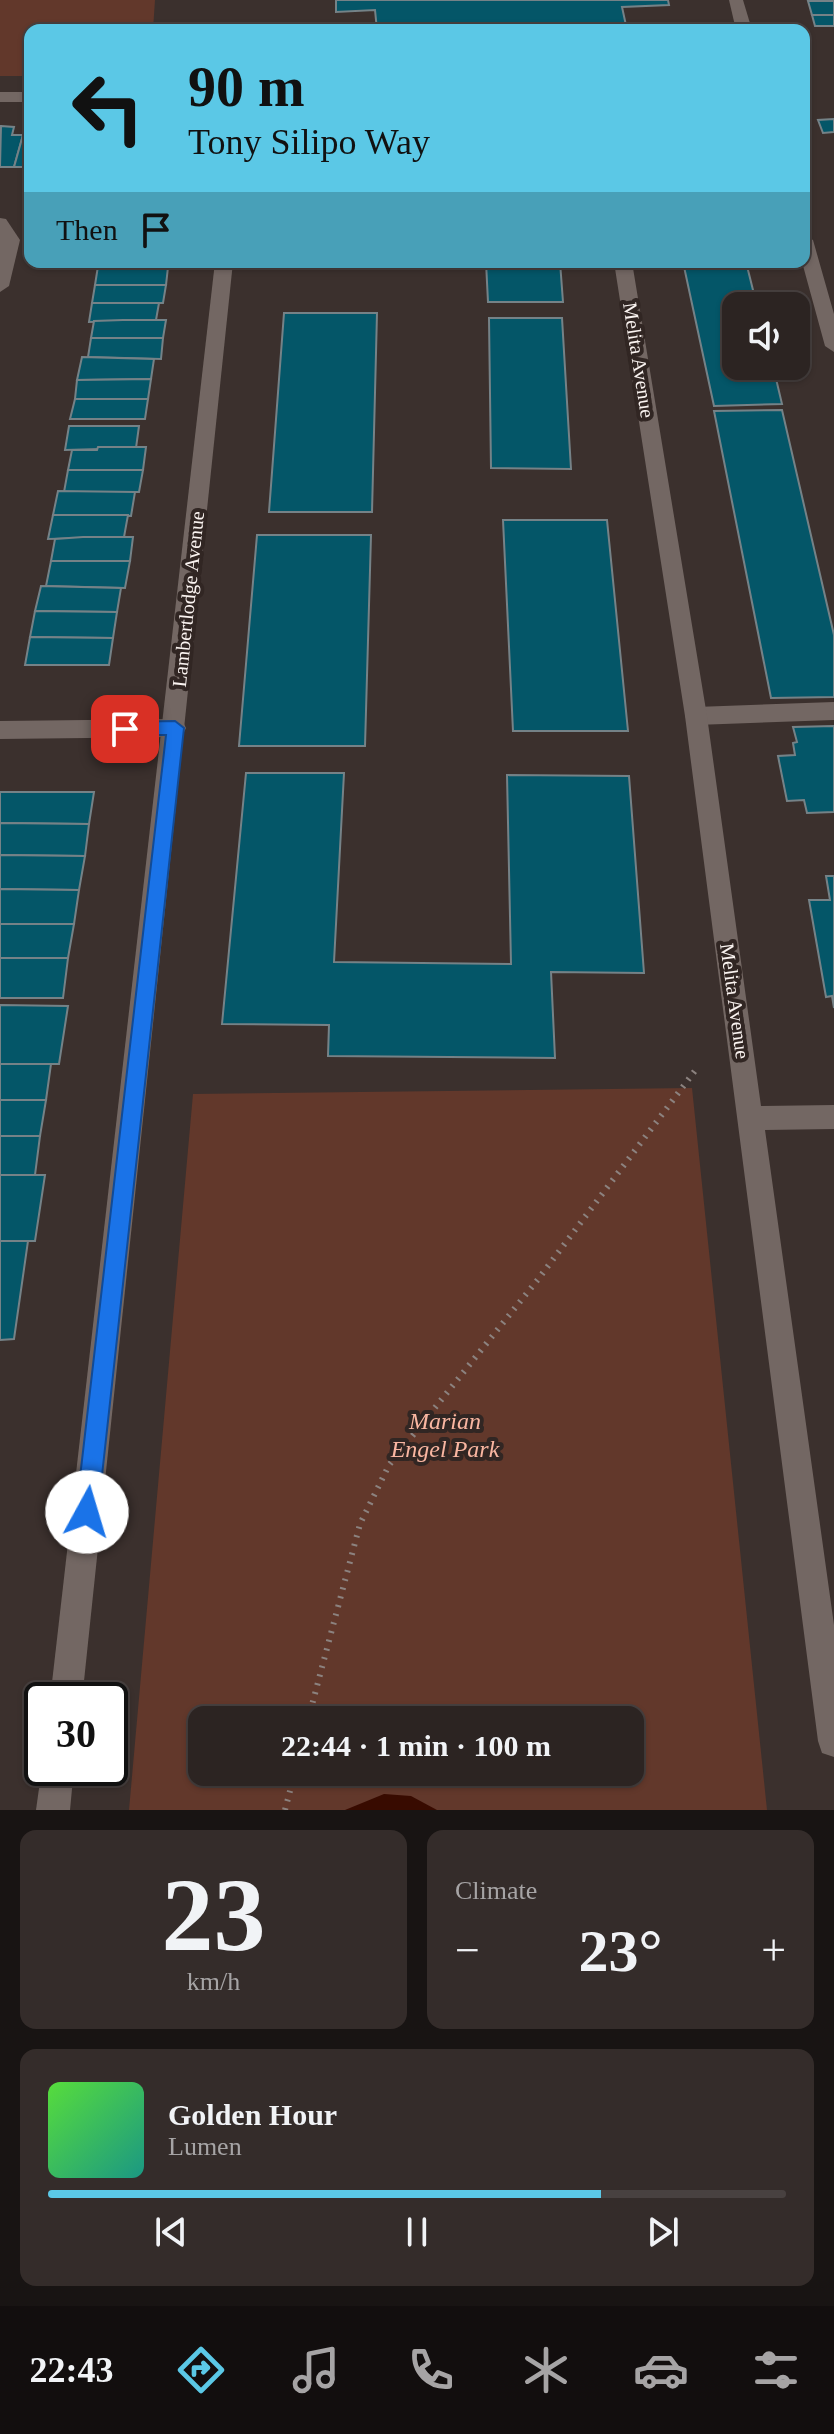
<!DOCTYPE html>
<meta charset="utf-8">
<style>
:root{--surface:#2c2422;--page:#342c2a;--text:#f1f3f6;--muted:#a6a4a5;--line:#484140;--accent:#5bc8e6}
body{margin:0;font-family:Georgia,serif;background:var(--page);color:var(--text);height:100vh;display:flex;flex-direction:column;font-size:30px;white-space:nowrap}
*{box-sizing:border-box;margin:0}
p{font-size:26px;color:var(--muted)}
.icon{flex:none;width:44px;height:44px;fill:none;stroke:currentColor;stroke-width:2;stroke-linecap:round;stroke-linejoin:round}
.map{position:relative;height:1810px;overflow:hidden}
.details{display:flex;flex-direction:column;gap:20px;padding:20px;background:#181413;flex:1}
.details>*{flex:none}
.top-card{position:absolute;left:24px;top:24px;width:786px;height:244px;border-radius:16px;box-shadow:0 2px 6px #0004,0 0 0 2px var(--line);background:#5bc8e6;color:#111;overflow:hidden}
.buttons{position:absolute;left:722px;top:292px;display:grid;gap:16px}
.buttons a{display:grid;place-items:center;width:88px;height:88px;border-radius:16px;background:var(--surface);box-shadow:0 2px 6px #0004,0 0 0 2px var(--line);font-size:40px}
.speed{position:absolute;left:24px;top:1682px;display:flex;gap:16px;font-size:40px;font-weight:700;text-align:center}
.speed>*{display:grid;place-content:center;width:104px;height:104px;border-radius:50%;background:var(--surface);box-shadow:0 2px 6px #0004,0 0 0 2px var(--line);line-height:1}
.speed .limit{border:4px solid #111;border-radius:12px;background:#fff;color:#111}
.pin{position:absolute;display:grid;place-items:center;width:68px;height:68px;color:#fff;margin:-34px;border-radius:16px;box-shadow:0 4px 12px #0006}
.me{position:absolute;width:88px;margin:-44px;rotate:6deg;stroke-linejoin:round;filter:drop-shadow(0 0 6px #0008)}
.turn{display:flex;align-items:center;gap:28px;height:168px;padding:0 32px;font-size:36px}
.turn .icon{width:104px;height:104px;stroke-width:2.5}
.turn b{display:block;font-size:56px;line-height:68px}
.then{display:flex;align-items:center;height:76px;padding:0 32px;background:#0003;gap:16px;font-size:30px}
.big{font-size:60px;font-weight:600;line-height:1.1}
.details .widget{flex:1;display:flex;flex-direction:column;justify-content:center;gap:12px;min-width:0;padding:0 28px;border-radius:16px;background:var(--page)}
.details .dial{align-items:center;gap:0}
.dial b{font-size:104px;line-height:1}
.song{display:flex;align-items:center;gap:24px}
.cover{width:96px;height:96px;border-radius:12px;background:linear-gradient(135deg,hsl(110 70% 55%),hsl(170 70% 35%))}
.played{height:8px;border-radius:4px;background:linear-gradient(90deg,var(--accent) 75%,var(--line) 75%)}
.keys{display:flex;justify-content:space-around;direction:ltr}
.heat{display:flex;justify-content:space-between;align-items:center;font-size:44px;direction:ltr}
.details .tiles{flex:1;display:grid;gap:20px;grid-template-columns:1fr 1fr}
.widget:last-child{grid-column:span 2}
.trip{position:absolute;left:188px;top:1706px;width:456px;height:80px;border-radius:16px;background:var(--surface);box-shadow:0 2px 6px #0004,0 0 0 2px var(--line);font-weight:600;line-height:80px;text-align:center}
.dock{display:flex;height:128px;justify-content:space-around;align-items:center;background:#120e0e;color:var(--muted)}
.dock .icon{width:56px;height:56px}
.dock .current{color:var(--accent)}
.dock b{font-size:36px;color:var(--text)}
.map>svg:first-child{display:block}
</style>
<div class="map">
<svg width="834" height="1810" viewBox="0 0 834 1810">
<rect width="100%" height="100%" fill="#3b302d"/>
<g fill="#62382b" fill-rule="evenodd">
<polygon points="0,0 155,0 153,30 30,30 30,76 0,76"/>
<path d="M692 1088 767 1810H129L193 1094ZM202 1720H630V1772H202Z"/>
</g>
<polygon fill="#380b00" points="384,1794 411,1796 437,1810 345,1810"/>
<g fill="#045668" stroke="#758287" stroke-width="2">
<polygon points="336,0 668,0 669,5 622,7 627,30 377,30 375,10 336,12"/>
<polygon points="808,1 834,1 834,15 812,15"/>
<polygon points="812,15 834,15 834,26 815,26"/>
<polygon points="834,119 834,132 823,133 818,120"/>
<polygon points="1,126 14,127 12,135 23,135 14,167 0,167"/>
<polygon points="23,135 30,135 30,167 14,167"/>
<polygon points="106,262 174,262 174,267 133,267 106,265"/>
<rect x="284" y="262" width="85" height="6"/>
<polygon points="486,262 560,262 563,302 488,302"/>
<polygon points="683,262 746,262 757,306 736,306 736,366 773,366 782,404 714,406"/>
<polygon points="98,266 168,267 166,285 95,285"/>
<polygon points="95,285 166,285 163,303 92,303"/>
<polygon points="92,303 159,303 156,320 89,322"/>
<polygon points="284,313 377,313 372,512 269,512"/>
<polygon points="489,318 562,318 571,469 491,468"/>
<polygon points="123,320 166,320 163,338 91,338 94,321"/>
<polygon points="91,338 163,338 161,359 88,357"/>
<polygon points="82,357 154,359 151,379 77,380"/>
<polygon points="151,379 148,399 75,399 77,380"/>
<polygon points="75,399 148,399 145,419 70,419"/>
<polygon points="782,410 834,635 834,697 771,698 714,411"/>
<polygon points="69,426 139,426 136,448 65,450"/>
<polygon points="98,447 146,447 143,470 68,470 72,450 97,450"/>
<polygon points="68,470 143,470 139,492 64,492"/>
<polygon points="58,491 135,492 131,516 53,515"/>
<polygon points="53,515 128,515 124,537 48,539"/>
<polygon points="503,520 607,520 628,731 513,731"/>
<polygon points="257,535 371,535 365,746 239,746"/>
<polygon points="83,537 133,537 130,561 51,561 55,539"/>
<polygon points="51,561 130,561 125,588 46,586"/>
<polygon points="41,586 121,588 117,612 35,611"/>
<polygon points="35,611 117,612 113,638 30,637"/>
<polygon points="30,637 113,638 109,665 25,665"/>
<polygon points="834,726 834,812 807,813 804,800 787,801 778,756 795,755 793,743 797,742 793,727"/>
<polygon points="246,773 344,773 334,962 511,964 507,775 629,776 644,973 551,972 555,1058 328,1056 329,1025 222,1024"/>
<polygon points="0,792 94,792 89,824 0,823"/>
<polygon points="0,823 89,824 85,856 0,855"/>
<polygon points="0,855 85,856 79,890 0,889"/>
<polygon points="826,876 834,876 834,1008 832,996 826,997 809,900 830,900"/>
<polygon points="0,889 79,890 74,924 0,924"/>
<polygon points="0,924 74,924 68,958 0,958"/>
<polygon points="0,958 68,958 63,998 0,998"/>
<polygon points="0,1005 68,1006 59,1064 0,1064"/>
<polygon points="0,1064 51,1064 46,1100 0,1100"/>
<polygon points="0,1100 46,1100 40,1136 0,1136"/>
<polygon points="0,1136 40,1136 35,1175 0,1175"/>
<polygon points="0,1175 45,1175 35,1241 0,1241"/>
<polygon points="0,1241 28,1241 14,1339 0,1340"/>
</g>
<g fill="none" stroke-linecap="round" stroke-linejoin="round">
<g stroke="#8c827f" stroke-width="6" stroke-dasharray="2 7" stroke-linecap="butt">
<polyline points="308,1720 360,1524 389,1465 539,1278 697,1068"/>
<polyline points="285,1810 295,1772"/>
</g>
<g fill="#736763" fill-rule="evenodd">
<polygon points="729,0 743,0 752,30 736,30"/>
<polygon points="0,218 6,219 20,240 9,286 0,292"/>
<polygon points="804,235 813,240 834,314 834,352 825,346 802,262 804,262"/>
<polygon points="834,702 834,720 696,725 688,722 685,716 688,710 696,707"/>
<polygon points="175,719 183,722 186,728 183,734 175,737 0,739 0,721"/>
</g>
<g fill="#736763" fill-rule="evenodd">
<rect x="0" y="92" width="30" height="10"/>
<polygon points="215,262 233,262 82,1700 50,1700"/>
<polygon points="614,262 632,262 707,716 761,1106 834,1105 834,1129 765,1130 834,1625 834,1757 822,1753 818,1741 685,716"/>
<polygon points="42,1767 74,1768 70,1810 36,1810"/>
</g>
</g>
<polygon fill="#1a73e8" stroke="#114b97" stroke-width="2" points="175,721 184,728 98,1512 95,1520 87,1523 79,1520 76,1512 166,735 125,735 117,729 125,722"/>
<g text-anchor="middle" stroke-width="8" stroke-linejoin="round" paint-order="stroke">
<g font-size="20" fill="#faf3f0" stroke="#312623">
<text transform="translate(639 360) rotate(81)" y="7">Melita Avenue</text>
<text transform="translate(188 599) rotate(-84)" y="7">Lambertlodge Avenue</text>
<text transform="translate(735 1001) rotate(82)" y="7">Melita Avenue</text>
</g>
<g font-size="24" font-style="italic" fill="#f9b6a1" stroke="#312623">
<text x="445" y="1429">Marian<tspan x="445" dy="28">Engel Park</tspan></text>
</g>
</g>
</svg>
<div class="buttons">
<a><svg class="icon" aria-label="sound" viewBox="0 0 24 24"><path d="M4 9h4l5-4v14l-5-4H4zM17 9q2 3 0 6"/></svg></a>
</div>
<div class="speed"><div class="limit">30</div></div>
<div class="pin" style="left:125px;top:729px;background:#d93025"><svg class="icon" aria-label="arrive" viewBox="0 0 24 24"><path d="M6 21V4h12l-3 4 3 4H6"/></svg></div>
<svg class="me" style="left:87px;top:1512px" viewBox="-20 -20 40 40"><circle r="19" fill="#fff"/><path d="M0-13L10 11 0 6-10 11z" fill="#1a73e8"/></svg>
<div class="trip">22:44 · 1 min · 100 m</div>
<div class="top-card">
<div class="turn"><svg class="icon" aria-label="left" viewBox="0 0 24 24"><path d="M17 20v-9H6M10 6l-5 5 5 5"/></svg><div><b>90 m</b>Tony Silipo Way</div></div>
<div class="then">Then<svg class="icon" aria-label="arrive" viewBox="0 0 24 24"><path d="M6 21V4h12l-3 4 3 4H6"/></svg></div>
</div>
</div>
<section class="details">
<div class="tiles">
<div class="widget dial"><b>23</b><p>km/h</p></div>
<div class="widget"><p>Climate</p>
<div class="heat"><a>−</a><b class="big">23°</b><a>+</a></div>
</div>
<div class="widget">
<div class="song"><i class="cover"></i><div><b>Golden Hour</b><p>Lumen</p></div></div>
<div class="played"></div>
<div class="keys"><svg class="icon" aria-label="previous" viewBox="0 0 24 24"><path d="M18 5L8 12l10 7zM5 5v14"/></svg><svg class="icon" aria-label="pause" viewBox="0 0 24 24"><path d="M8 5v14M16 5v14"/></svg><svg class="icon" aria-label="next" viewBox="0 0 24 24"><path d="M6 5l10 7-10 7zM19 5v14"/></svg></div>
</div>
</div>
</section>
<nav class="dock">
<b>22:43</b>
<svg class="icon current" aria-label="directions" viewBox="0 0 24 24"><path d="M12 3l9 9-9 9-9-9zM9 14v-3h6M13 9l2 2-2 2"/></svg>
<svg class="icon" aria-label="music" viewBox="0 0 24 24"><path d="M9 18V5l10-2v13"/><circle cx="6" cy="18" r="3"/><circle cx="16" cy="16" r="3"/></svg>
<svg class="icon" aria-label="phone" viewBox="0 0 24 24"><path d="M5 4h4l2 5-3 2q2 4 5 5l2-3 5 2v4C11 20 4 13 5 4z"/></svg>
<svg class="icon" aria-label="climate" viewBox="0 0 24 24"><path d="M12 3v18M4 7l16 10M4 17L20 7"/></svg>
<svg class="icon" aria-label="car" viewBox="0 0 24 24"><path d="M5 17H2v-5l4-1 3-4h7l3 4 3 1v5h-3M9 17h6M6 11h13"/><circle cx="7" cy="17" r="2"/><circle cx="17" cy="17" r="2"/></svg>
<svg class="icon" aria-label="filters" viewBox="0 0 24 24"><path d="M4 7h16M4 17h16"/><circle cx="9" cy="7" r="2"/><circle cx="15" cy="17" r="2"/></svg>
</nav>
